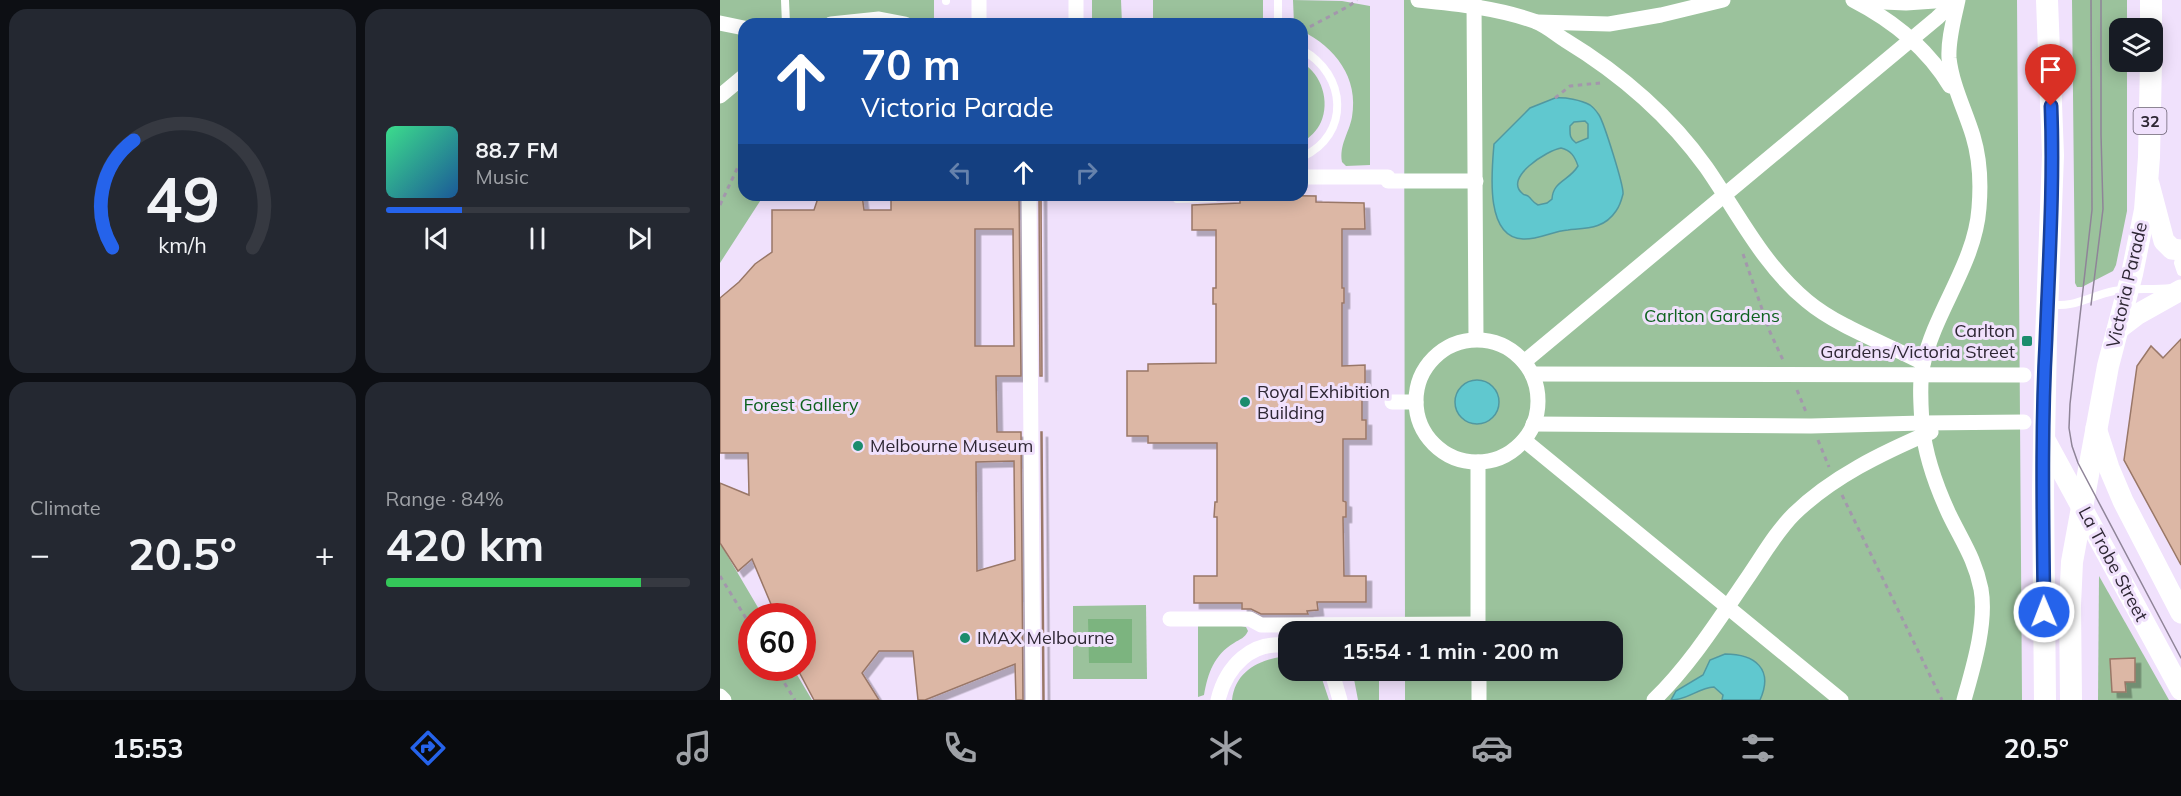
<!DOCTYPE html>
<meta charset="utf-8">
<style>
:root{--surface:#171b24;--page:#242831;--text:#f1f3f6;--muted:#9ea1a6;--line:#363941;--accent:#2563eb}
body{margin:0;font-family:Mulish,sans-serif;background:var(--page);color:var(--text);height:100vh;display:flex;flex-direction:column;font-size:22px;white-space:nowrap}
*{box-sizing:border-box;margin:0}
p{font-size:20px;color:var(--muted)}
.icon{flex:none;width:33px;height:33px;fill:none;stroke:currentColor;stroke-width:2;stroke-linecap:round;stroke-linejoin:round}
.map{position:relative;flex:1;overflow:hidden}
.side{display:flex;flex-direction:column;gap:9px;padding:9px;background:#0d0f14;width:720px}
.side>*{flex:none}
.hud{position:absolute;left:18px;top:18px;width:570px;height:183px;border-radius:18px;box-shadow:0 3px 15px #0003;background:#1a4fa0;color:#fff;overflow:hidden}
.controls{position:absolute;left:1389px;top:18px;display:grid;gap:12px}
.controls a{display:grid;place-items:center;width:54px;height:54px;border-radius:12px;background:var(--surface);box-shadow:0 3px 15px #0003;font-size:30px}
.speed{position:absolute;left:18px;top:603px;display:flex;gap:12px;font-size:30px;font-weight:700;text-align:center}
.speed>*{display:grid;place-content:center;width:78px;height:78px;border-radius:50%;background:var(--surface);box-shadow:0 3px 15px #0003;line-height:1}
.speed .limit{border:9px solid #d22;background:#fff;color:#111}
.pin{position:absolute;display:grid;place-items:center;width:51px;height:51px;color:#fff;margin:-62px -26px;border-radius:50% 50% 50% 0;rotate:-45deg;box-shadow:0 0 6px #0007}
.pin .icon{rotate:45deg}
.me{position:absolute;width:66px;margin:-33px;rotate:359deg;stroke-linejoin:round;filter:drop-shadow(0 0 4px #0008)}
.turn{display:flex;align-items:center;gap:21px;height:126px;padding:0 24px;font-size:27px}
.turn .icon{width:78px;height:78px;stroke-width:2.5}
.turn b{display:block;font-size:42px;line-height:51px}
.lanes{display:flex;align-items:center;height:57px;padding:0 24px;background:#0003;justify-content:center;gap:30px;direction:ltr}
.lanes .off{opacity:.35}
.big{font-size:45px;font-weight:700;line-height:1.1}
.side .widget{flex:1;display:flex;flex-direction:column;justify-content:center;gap:9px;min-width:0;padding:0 21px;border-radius:18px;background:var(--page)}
.side .dial{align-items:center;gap:0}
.dial svg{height:156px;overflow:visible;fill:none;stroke:var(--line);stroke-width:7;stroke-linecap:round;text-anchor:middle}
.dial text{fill:var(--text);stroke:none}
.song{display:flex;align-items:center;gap:18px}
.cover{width:72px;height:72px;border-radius:9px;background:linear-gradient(135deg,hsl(150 70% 55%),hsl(210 70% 35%))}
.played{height:6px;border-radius:3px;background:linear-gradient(90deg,var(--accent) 25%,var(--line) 25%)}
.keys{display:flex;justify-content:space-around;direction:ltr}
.heat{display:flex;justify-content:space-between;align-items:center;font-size:33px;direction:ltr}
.charge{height:9px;border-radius:4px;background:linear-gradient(90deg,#34c759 84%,var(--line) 0)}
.side .tiles{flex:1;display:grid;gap:9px;grid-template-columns:repeat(2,1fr)}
.trip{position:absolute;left:558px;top:621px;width:345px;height:60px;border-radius:18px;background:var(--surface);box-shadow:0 3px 15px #0003;font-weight:700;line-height:60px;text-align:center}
.tabs{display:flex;height:96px;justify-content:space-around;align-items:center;background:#090b0e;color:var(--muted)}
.tabs .icon{width:42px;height:42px}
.tabs .current{color:var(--accent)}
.tabs b{font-size:27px;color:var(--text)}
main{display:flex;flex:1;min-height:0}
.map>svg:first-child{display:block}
</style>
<main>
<section class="side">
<div class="tiles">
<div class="widget dial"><svg viewBox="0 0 100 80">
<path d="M14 69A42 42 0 1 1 86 69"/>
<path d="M14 69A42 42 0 0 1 25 14" stroke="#2563eb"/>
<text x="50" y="56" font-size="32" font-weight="700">49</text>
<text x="50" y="72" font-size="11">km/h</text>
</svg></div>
<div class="widget">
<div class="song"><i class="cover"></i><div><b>88.7 FM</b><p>Music</p></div></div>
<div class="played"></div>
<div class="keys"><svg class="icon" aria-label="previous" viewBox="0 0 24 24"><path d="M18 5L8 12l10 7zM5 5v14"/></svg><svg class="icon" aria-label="pause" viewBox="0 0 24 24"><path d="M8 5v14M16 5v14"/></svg><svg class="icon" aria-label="next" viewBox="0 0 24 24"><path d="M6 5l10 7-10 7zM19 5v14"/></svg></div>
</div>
<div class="widget"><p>Climate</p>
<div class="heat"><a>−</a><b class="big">20.5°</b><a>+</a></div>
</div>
<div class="widget"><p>Range · 84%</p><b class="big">420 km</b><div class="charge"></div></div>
</div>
</section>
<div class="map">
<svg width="1461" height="700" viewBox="0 0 1461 700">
<defs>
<filter id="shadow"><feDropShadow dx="5.5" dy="5.5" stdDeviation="0" flood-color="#0004"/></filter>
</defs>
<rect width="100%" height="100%" fill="#f0e1fc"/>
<g fill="#9bc29c">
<polygon points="0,0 214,0 214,24 24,24 24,195 44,195 0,263"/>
<polygon points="372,0 401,0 402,24 372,24"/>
<rect x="433" y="0" width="110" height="24"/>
<path d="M573 0 622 1 650 6V165L626 166 622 162C619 145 629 133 632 117 639 78 615 47 582 31V24H574Z"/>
<polygon points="684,0 1297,0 1302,700 685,700 685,671 892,670 892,632 685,631"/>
<polygon points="1352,0 1407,0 1407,28 1400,28 1400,62 1407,62 1407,211 1396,265 1393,271 1362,287 1357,287 1355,283"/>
<path d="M582 63C602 74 610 102 601 122 597 131 590 137 582 143Z"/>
<rect x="350" y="195" width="74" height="5"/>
<polygon points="0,543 43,616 32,616 32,668 73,668 92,700 0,700"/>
<polygon points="1379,576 1449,700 1378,700"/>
<polygon points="426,605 427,679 353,679 353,606"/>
<path d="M478 626H521L526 627 528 631C525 638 520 639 514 643 494 655 488 673 484 695L478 697Z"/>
<path d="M560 657 568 658V670L594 671 602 679 609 700H512C515 673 536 661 560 657Z"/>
<polygon points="630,671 659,671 659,700 638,700 634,679"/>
</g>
<polygon fill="#7cb47f" points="368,619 412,619 412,663 369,663"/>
<g fill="#60c8cf" stroke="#5198a0" stroke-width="1.5" fill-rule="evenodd">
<path d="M835 98C845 97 861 100 870 105 873 107 877 112 879 115 884 123 904 186 903 194 902 198 899 207 896 211 884 229 867 228 848 230 833 231 818 240 803 239 764 238 772 169 774 144L810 108ZM865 121 868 124V138L856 143C849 138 850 134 850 126L854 122ZM841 148C851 150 855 157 858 166 849 181 833 181 832 199L827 203 818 205C812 202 812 199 808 196 806 195 804 195 803 194 782 178 828 150 841 148Z"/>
<circle cx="757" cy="402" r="22"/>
<path d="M1005 654C1035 654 1054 669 1040 700H1002L1003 695 994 687C978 688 968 700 951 700L956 691 983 675 990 660Z"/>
</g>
<g fill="#dcb7a5" stroke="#997767" stroke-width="1.5" fill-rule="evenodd" filter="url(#shadow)">
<path d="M99 195H142L144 210H171V195H299L301 376H276L277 432H301L303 700H296L295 664 205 700H198L193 651H159L142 673 159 700H94L77 668H82V616H56L32 559 18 571 0 543V483L29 495 28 453H0V298L19 282 35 264 52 252V210H94ZM255 229H293L294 346H255ZM294 461 295 560 257 571 256 462Z"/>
<polygon points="319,195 321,195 322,376 320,376"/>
<polygon points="531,195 596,196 596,202 644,203 645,229 622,229 622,288 624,288 624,303 622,303 622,366 645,365 645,384 642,384 642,420 646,420 646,439 623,439 623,501 626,502 626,517 623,517 624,576 646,576 646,602 597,602 598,610 587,611 588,614 541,614 531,609 522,609 522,603 474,603 474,576 497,576 497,517 494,517 495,502 497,502 497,443 428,443 428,436 407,436 407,371 428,371 428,364 496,363 496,304 493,304 493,288 496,288 496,230 472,230 472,205 520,203 520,196"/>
<polygon points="1461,339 1461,565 1404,460 1417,366 1431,346 1443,358"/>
<polygon points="321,432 322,432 324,700 323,700"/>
<polygon points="1415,658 1415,682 1405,682 1406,692 1392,692 1390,659"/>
</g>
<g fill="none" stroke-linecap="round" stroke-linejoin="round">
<g stroke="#a397ac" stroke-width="3" stroke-dasharray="4.5 4.5" stroke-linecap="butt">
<polyline points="582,31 629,6 637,0"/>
<polyline points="835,98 850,86 880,83"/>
<polyline points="0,205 24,154"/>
<polyline points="1023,254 1050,332 1063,360"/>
<polyline points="1077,390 1086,412"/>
<polyline points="1098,440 1109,467"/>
<polyline points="1122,495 1222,700"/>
<polyline points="0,576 32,628"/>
<polyline points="55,668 75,700"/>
</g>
<g stroke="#fff" stroke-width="8">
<polyline points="65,0 66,24"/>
<polyline points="226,0 226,1"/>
<polyline points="558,0 558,24"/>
<path d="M582 50C627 74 631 135 582 157"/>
<polyline points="457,199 495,198 498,195"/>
<polyline points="1461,251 1458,263 1461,272"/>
<path d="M1330 304C1352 309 1372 295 1394 291 1412 288 1432 290 1451 288"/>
</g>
<g stroke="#fff" stroke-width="15">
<polyline points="259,0 259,24"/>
<polyline points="356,0 356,24"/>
<path d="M698 0C738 4 777 8 814 21 825 25 836 34 845 40 901 74 948 114 986 167 1018 213 1043 265 1087 301 1118 327 1167 344 1203 363"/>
<polyline points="754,0 756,339"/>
<path d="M1133 0C1172 20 1207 48 1230 86"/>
<path d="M1238 0C1234 19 1228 39 1229 58 1232 85 1245 110 1253 136 1260 159 1261 184 1259 208 1255 264 1215 310 1203 365 1199 383 1201 405 1202 424 1205 455 1216 486 1229 514 1242 541 1255 559 1261 589 1267 623 1253 668 1244 700"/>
<polyline points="1141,1 1186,3 1229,0"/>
<polyline points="817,22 889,24 941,15 1003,0"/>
<polyline points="0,23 24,28"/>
<polyline points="111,24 159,19 185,24"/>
<polyline points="0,96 24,76"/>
<polyline points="582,177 668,177"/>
<polyline points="668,181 756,181"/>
<polyline points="309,195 313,700"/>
<circle cx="757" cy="401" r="61"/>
<polyline points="804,362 1217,18 1236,0"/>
<polyline points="812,374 1304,375"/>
<polyline points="672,402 696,402"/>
<polyline points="813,424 1091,426 1202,423 1304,422"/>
<polyline points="804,440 1121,700"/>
<polyline points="450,619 530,619 541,625 758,624"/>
<polyline points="758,632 758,462"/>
<polyline points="609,670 613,676 620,700"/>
<polyline points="759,670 759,700"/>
<polyline points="0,696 4,700"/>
<path d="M498 700C506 667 532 639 568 646"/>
<path d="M934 700C971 664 999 619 1028 577 1043 555 1056 532 1074 514 1112 477 1162 453 1211 432"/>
</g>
<g stroke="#fff" stroke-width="21">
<polyline points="1429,184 1444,241 1452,249 1461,250"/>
<polyline points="1397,330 1418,314 1461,290"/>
<polyline points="1376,428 1389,468 1403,501 1461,613"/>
<polyline points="1324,438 1461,690"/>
</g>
<g stroke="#fff" stroke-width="22">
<polyline points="1431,28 1431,0"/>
<polyline points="1325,700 1323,491 1326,340 1333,155 1327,0"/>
<polyline points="1351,700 1350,605 1352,562 1388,366 1412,274 1425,210 1429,157 1431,62"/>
</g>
<g stroke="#8f8498" stroke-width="1.5">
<polyline points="1371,0 1372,210 1350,404 1349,428 1352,446 1358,463 1461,658"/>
<polyline points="1371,305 1383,209 1381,135 1381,0"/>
</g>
</g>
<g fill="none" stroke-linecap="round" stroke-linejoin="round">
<g stroke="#184099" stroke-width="15">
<path id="route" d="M1324 612C1323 521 1321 430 1326 339 1329 261 1334 184 1331 106"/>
</g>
<use href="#route" stroke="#2563eb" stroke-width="10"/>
</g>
<g fill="#1b8c6d" stroke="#f0e1fc" stroke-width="2">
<rect x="1301" y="335" width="12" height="12" rx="3"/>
<circle cx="525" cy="402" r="6"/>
<circle cx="138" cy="446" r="6"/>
<circle cx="245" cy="638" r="6"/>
</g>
<g text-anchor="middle" stroke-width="6" stroke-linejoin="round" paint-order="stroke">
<rect fill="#f0e1fc" stroke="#685f70" stroke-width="1.5" x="1413.5" y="108" width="33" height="26" rx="4.5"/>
<g font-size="16" font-weight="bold" fill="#2e2734">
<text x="1430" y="127">32</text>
</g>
<g font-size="18" fill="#2e2734" stroke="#f0e1fc">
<text transform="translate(1407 285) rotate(-77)" y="6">Victoria Parade</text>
<text transform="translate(1393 564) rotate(62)" y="6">La Trobe Street</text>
</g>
<g font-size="18" fill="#0e621f" stroke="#f0e1fc">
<text x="992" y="322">Carlton Gardens</text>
<text x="81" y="411">Forest Gallery</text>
</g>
<g font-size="18" fill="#2e2734" stroke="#f0e1fc" text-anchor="start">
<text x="1295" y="337" text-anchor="end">Carlton<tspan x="1295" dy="21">Gardens/Victoria Street</tspan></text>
<text x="537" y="398">Royal Exhibition<tspan x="537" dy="21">Building</tspan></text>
<text x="150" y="452">Melbourne Museum</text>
<text x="257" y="644">IMAX Melbourne</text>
</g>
</g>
</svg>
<div class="controls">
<a><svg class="icon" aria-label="layers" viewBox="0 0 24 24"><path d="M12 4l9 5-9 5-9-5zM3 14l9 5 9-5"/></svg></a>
</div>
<div class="speed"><div class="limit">60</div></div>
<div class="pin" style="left:1331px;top:106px;background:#d93025"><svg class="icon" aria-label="arrive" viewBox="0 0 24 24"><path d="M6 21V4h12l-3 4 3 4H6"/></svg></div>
<svg class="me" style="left:1324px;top:612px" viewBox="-20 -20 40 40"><circle r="17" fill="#2563eb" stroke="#fff" stroke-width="3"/><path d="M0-11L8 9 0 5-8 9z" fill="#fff"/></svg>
<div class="trip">15:54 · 1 min · 200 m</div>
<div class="hud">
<div class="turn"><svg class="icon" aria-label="ahead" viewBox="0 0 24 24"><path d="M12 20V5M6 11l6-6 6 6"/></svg><div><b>70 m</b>Victoria Parade</div></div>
<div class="lanes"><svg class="icon off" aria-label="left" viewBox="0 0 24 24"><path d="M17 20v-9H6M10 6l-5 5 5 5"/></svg><svg class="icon" aria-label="ahead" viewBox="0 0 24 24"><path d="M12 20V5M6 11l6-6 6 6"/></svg><svg class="icon off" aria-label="right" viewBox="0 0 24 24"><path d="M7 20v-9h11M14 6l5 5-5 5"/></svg></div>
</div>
</div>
</main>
<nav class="tabs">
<b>15:53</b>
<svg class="icon current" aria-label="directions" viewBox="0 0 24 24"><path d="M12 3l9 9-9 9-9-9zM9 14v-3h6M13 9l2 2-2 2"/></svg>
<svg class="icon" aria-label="music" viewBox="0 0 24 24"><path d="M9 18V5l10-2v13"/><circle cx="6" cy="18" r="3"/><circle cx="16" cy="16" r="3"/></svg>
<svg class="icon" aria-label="phone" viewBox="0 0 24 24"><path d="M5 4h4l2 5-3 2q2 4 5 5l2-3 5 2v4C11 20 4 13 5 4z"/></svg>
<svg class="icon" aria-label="climate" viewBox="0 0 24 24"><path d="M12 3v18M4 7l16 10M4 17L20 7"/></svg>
<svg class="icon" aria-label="car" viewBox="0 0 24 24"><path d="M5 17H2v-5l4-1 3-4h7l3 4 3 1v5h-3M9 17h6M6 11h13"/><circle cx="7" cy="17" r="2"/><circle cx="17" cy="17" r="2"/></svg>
<svg class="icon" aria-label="filters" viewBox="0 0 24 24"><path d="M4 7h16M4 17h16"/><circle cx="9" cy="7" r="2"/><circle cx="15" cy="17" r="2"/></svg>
<b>20.5°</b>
</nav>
